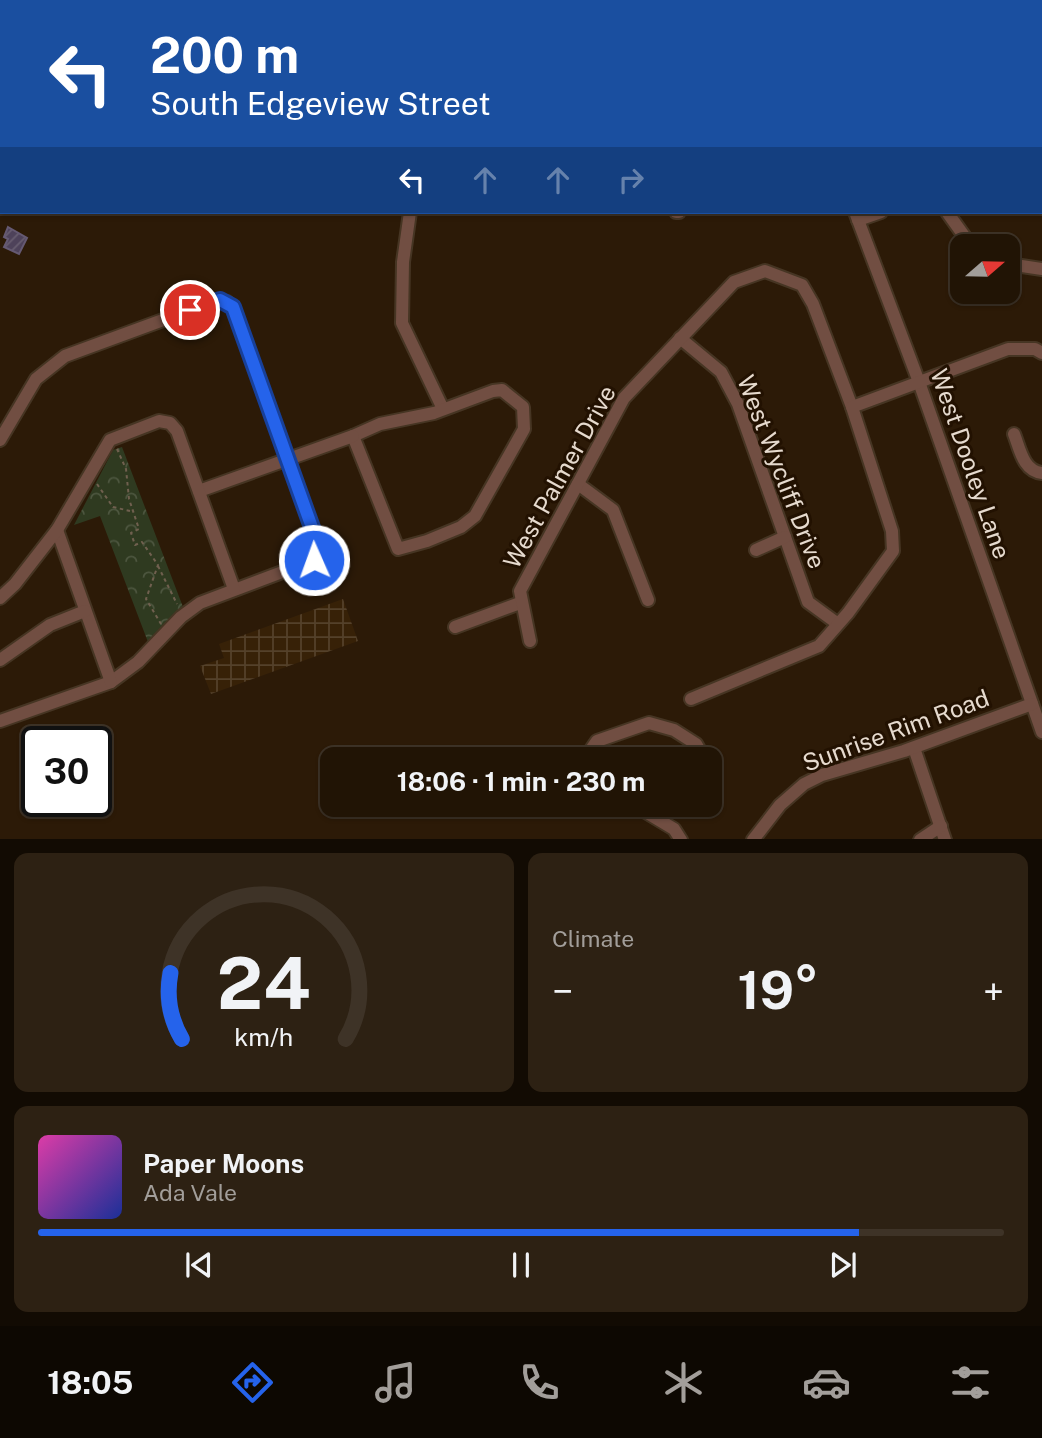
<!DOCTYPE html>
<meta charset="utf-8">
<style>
:root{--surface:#211405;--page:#2d2113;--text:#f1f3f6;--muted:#a29e9a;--line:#3e3327;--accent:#2563eb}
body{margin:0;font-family:"Public Sans",sans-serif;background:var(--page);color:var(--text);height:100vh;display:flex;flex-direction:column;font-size:26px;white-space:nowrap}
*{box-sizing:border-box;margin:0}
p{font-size:23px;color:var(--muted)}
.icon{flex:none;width:38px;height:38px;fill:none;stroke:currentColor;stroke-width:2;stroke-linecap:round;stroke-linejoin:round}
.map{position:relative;height:839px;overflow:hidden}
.sheet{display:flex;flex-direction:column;gap:14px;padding:14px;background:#120b03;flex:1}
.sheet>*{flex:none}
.guide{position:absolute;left:0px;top:0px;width:1043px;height:214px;box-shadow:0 2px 5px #0004,0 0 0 2px var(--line);background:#1a4fa0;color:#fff;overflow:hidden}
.needle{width:46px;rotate:70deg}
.buttons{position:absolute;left:950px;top:234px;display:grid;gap:14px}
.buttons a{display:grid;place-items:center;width:70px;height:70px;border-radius:14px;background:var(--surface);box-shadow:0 2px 5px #0004,0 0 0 2px var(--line);font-size:35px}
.speed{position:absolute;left:21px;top:726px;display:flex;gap:14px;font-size:35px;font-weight:700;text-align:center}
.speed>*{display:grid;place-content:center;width:91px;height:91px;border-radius:50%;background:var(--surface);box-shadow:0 2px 5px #0004,0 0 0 2px var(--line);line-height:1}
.speed .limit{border:4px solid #111;border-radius:10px;background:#fff;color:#111}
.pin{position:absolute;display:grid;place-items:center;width:60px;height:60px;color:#fff;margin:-30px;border:4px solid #fff;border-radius:50%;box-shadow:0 2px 7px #0007}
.me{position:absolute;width:77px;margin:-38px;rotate:358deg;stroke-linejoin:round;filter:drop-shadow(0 0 5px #0008)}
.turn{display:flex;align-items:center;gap:24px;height:147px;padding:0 35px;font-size:32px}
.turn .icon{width:91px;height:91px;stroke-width:2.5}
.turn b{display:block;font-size:49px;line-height:60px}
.lanes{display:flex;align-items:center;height:66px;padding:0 35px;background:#0003;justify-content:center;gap:35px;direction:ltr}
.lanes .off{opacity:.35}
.big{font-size:52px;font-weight:700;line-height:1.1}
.sheet .card{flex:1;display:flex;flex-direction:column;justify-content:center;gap:10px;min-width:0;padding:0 24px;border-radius:14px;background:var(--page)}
.sheet .dial{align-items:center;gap:0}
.dial svg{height:182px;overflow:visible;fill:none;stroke:var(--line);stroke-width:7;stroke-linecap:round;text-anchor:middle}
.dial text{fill:var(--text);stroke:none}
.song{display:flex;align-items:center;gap:21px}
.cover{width:84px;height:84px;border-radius:10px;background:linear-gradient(135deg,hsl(320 70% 55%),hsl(230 70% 35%))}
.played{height:7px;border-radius:4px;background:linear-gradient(90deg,var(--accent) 85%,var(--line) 85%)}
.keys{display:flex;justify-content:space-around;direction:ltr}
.heat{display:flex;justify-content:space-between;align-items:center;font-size:38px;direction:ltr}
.sheet .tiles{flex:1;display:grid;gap:14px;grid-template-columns:1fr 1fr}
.card:last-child{grid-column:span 2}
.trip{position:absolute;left:320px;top:747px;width:402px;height:70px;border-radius:14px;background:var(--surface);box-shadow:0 2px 5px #0004,0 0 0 2px var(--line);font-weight:700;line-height:70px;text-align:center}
.tab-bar{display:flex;height:112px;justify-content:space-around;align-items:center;background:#0d0802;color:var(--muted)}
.tab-bar .icon{width:49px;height:49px}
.tab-bar .current{color:var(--accent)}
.tab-bar b{font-size:32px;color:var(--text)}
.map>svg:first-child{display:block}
</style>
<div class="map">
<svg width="1042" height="840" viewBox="0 0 1042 840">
<defs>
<pattern id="industrial-grid" width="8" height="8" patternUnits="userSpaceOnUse" patternTransform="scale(1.75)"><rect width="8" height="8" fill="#372107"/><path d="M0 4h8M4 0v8" fill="none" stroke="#54412a"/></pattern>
<pattern id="park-crowns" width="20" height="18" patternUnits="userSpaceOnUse" patternTransform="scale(1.75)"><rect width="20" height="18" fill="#2f3a20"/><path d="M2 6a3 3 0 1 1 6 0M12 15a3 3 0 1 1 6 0" fill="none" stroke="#4d563f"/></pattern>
<pattern id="building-hatch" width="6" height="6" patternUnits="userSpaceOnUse" patternTransform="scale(1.75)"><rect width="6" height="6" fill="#4e425a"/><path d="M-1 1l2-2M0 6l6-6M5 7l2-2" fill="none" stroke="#685d70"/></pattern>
</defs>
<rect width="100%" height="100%" fill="#2c1a07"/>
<polygon fill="url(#industrial-grid)" points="343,599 358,641 211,694 200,666 224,658 219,644"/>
<polygon fill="url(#park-crowns)" points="122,447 183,607 148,642 100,516 74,525 113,450"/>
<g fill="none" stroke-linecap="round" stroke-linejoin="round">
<g stroke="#366571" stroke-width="2.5">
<polyline points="1014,0 1015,2"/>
<polyline points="1041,75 1042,77"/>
</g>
</g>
<polygon fill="url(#building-hatch)" stroke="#655972" stroke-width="2" points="8,227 27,238 19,254 4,247 8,239 4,237"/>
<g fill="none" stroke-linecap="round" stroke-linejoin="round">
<g stroke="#463523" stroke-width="16">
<g id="minor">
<polyline points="779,0 780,2"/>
<polyline points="143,2 146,0"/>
<polyline points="1041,16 1042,15"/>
<polyline points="0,131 2,130"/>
<polyline points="0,159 2,163"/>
<polyline points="410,212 403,262 402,323 443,409"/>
<polyline points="676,212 679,212"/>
<polyline points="855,212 919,382 1042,732"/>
<polyline points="947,212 972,247"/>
<polyline points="858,220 881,212"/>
<polyline points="1008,264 1042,269"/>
<polyline points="680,338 721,372 738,404 808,602 838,624"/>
<polygon points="502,390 523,407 524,429 475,516 461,527 427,541 398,549 353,436 380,424 434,413 493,391"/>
<path d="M1014 434C1020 449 1023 471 1042 473"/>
<polyline points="0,440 36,379 65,356 212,302 227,302 233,308 319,547 314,560 200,603 181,617 138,662 111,682 0,721"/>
<polyline points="578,484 613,510 648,600"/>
<polyline points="199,491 353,436"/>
<polyline points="57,530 111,682"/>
<polyline points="756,550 785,537"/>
<polyline points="0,598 15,584 57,530 110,440 159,421 170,423 177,431 234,589"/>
<polyline points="455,627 520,603"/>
<polyline points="530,641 520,591 624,398 734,282 765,271 802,285 813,304 852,407"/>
<polyline points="0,660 50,625 85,611"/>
<polyline points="691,699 819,646 848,613 893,551 892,531 852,407 1008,349 1035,349 1042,353"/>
<polyline points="914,748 945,840"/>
<polyline points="584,760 597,741 649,723 674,730 696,744 705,760"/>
<polyline points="634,805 674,829 681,840"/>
<polyline points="655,817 666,805"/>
<polyline points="753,840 780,805 804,784 822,775 904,751 1032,704"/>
<polyline points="920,840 941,826"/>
</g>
</g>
<g stroke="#70604f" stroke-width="2" stroke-dasharray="3.5 3.5" stroke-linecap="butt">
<polyline points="117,449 126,469 129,499 139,529 131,533 135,545 142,542 158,565 146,599 161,624"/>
<polyline points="97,484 113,507 130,511"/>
<polyline points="158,566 177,604"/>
</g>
<use href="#minor" stroke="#714e42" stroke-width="12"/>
</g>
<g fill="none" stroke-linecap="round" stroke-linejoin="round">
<g stroke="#184099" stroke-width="18">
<polyline id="route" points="190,310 220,300 233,307 319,547 314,560"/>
</g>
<use href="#route" stroke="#2563eb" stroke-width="12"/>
</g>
<g text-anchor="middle" stroke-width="6" stroke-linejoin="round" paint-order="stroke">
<g font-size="24" fill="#e6dace" stroke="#221101">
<text transform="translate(970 464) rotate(71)" y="8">West Dooley Lane</text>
<text transform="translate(781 472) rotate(69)" y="8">West Wycliff Drive</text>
<text transform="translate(560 477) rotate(-61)" y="8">West Palmer Drive</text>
<text transform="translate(896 731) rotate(-20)" y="8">Sunrise Rim Road</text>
</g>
</g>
</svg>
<div class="buttons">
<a><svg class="needle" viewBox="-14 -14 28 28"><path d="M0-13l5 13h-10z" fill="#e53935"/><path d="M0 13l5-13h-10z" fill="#a29e9a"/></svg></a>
</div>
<div class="speed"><div class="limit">30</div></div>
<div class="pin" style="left:190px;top:310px;background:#d93025"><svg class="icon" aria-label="arrive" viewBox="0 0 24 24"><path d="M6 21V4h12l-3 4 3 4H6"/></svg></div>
<svg class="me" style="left:314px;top:560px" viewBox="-20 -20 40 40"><circle r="17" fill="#2563eb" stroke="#fff" stroke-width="3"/><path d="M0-11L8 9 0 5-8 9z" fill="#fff"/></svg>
<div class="trip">18:06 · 1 min · 230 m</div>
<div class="guide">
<div class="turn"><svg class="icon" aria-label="left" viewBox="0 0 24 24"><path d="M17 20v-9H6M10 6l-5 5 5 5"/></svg><div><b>200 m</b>South Edgeview Street</div></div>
<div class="lanes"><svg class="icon" aria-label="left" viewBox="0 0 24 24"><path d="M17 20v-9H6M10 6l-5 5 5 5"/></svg><svg class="icon off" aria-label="ahead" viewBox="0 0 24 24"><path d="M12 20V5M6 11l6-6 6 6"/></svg><svg class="icon off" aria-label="ahead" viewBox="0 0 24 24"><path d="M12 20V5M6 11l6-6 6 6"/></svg><svg class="icon off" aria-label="right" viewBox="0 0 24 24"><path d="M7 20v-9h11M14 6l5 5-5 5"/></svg></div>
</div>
</div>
<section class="sheet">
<div class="tiles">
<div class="card dial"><svg viewBox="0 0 100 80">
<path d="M14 69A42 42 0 1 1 86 69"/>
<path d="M14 69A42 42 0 0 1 9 40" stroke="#2563eb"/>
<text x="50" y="56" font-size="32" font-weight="700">24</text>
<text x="50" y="72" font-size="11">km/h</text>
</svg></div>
<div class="card"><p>Climate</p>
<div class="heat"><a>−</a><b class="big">19°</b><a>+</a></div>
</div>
<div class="card">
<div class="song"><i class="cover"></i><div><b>Paper Moons</b><p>Ada Vale</p></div></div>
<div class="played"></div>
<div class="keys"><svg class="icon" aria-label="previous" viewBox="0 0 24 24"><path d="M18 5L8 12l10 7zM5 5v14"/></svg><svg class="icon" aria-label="pause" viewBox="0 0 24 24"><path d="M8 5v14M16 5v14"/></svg><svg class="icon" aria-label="next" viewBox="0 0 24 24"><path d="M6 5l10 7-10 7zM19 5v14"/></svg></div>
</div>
</div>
</section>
<nav class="tab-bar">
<b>18:05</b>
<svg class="icon current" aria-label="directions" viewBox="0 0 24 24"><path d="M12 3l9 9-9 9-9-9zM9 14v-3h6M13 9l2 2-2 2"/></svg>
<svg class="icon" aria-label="music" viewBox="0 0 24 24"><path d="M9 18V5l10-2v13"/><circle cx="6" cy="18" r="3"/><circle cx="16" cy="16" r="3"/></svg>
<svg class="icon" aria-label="phone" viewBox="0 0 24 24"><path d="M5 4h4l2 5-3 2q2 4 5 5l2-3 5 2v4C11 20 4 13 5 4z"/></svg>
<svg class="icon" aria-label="climate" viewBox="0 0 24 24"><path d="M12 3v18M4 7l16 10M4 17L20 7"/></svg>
<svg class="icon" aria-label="car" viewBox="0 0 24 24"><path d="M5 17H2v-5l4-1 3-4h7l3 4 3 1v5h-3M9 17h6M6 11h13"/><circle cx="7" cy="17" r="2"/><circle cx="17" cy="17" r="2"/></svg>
<svg class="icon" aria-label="filters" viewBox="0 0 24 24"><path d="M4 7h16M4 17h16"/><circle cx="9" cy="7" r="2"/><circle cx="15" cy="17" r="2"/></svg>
</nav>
